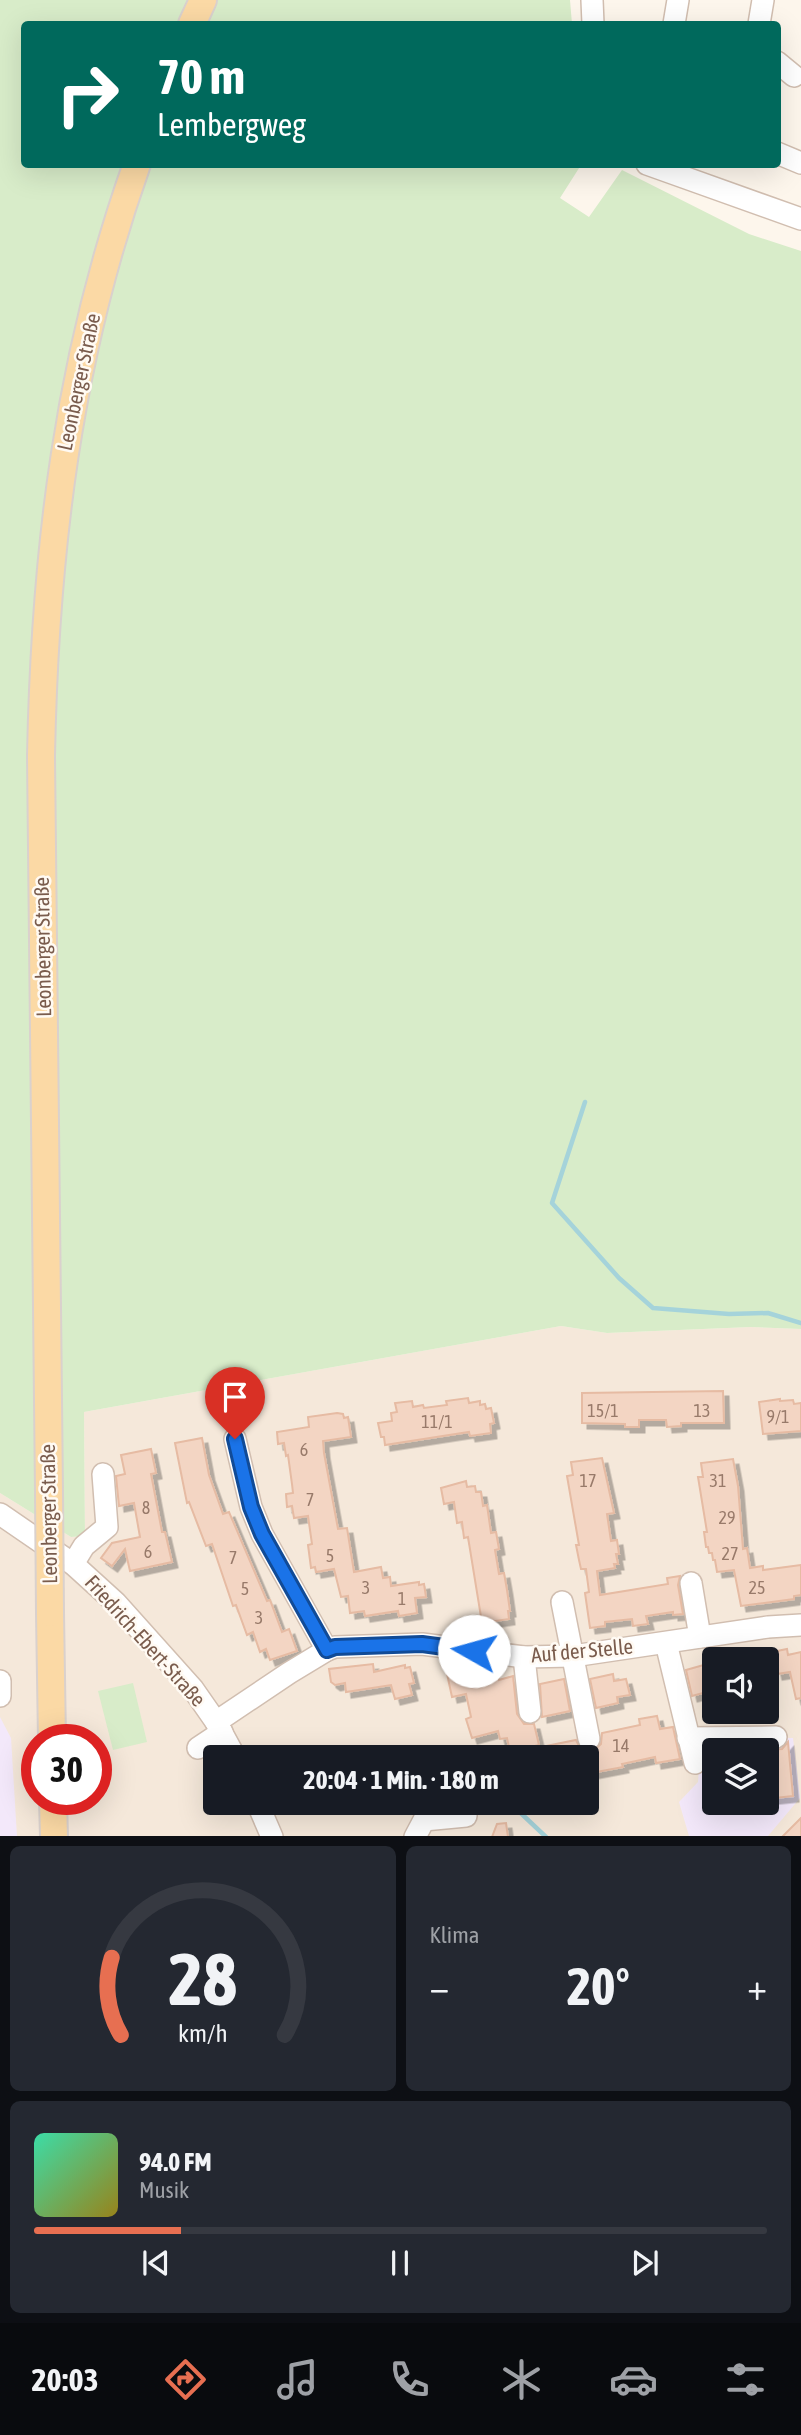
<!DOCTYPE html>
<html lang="de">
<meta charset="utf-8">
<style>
:root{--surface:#171b24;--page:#242831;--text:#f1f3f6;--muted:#9ea1a6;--line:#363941;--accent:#e76f51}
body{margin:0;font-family:"Asap Condensed",sans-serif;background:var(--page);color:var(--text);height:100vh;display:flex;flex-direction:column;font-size:26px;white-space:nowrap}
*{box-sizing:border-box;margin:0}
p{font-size:23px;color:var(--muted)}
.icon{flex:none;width:38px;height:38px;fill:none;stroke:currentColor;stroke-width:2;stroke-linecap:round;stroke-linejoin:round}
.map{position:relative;height:1836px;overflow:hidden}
.sheet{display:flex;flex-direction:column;gap:10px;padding:10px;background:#0d0f14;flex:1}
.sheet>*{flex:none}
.top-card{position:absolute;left:21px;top:21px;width:760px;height:147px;border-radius:7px;box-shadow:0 7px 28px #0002;background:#00695c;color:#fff;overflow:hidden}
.buttons{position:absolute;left:702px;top:1647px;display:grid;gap:14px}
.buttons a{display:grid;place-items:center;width:77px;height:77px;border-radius:7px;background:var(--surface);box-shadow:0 7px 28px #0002;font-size:35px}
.speed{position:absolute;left:21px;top:1724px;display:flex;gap:14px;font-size:35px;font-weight:700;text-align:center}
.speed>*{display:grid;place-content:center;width:91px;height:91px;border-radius:50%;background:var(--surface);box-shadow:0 7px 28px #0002;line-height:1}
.speed .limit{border:10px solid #d22;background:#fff;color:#111}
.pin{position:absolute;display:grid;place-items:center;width:60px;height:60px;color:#fff;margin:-72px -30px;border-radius:50% 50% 50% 0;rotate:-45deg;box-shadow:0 0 7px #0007}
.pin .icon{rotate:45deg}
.me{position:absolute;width:77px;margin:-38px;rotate:277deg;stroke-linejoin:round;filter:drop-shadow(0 0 5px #0008)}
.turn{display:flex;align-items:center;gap:24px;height:147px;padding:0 21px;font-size:32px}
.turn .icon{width:91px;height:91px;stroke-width:2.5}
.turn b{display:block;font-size:49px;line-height:60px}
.big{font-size:52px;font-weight:700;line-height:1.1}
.sheet .widget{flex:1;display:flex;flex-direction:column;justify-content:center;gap:10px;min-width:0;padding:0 24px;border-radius:10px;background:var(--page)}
.sheet .dial{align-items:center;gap:0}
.dial svg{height:182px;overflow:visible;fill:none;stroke:var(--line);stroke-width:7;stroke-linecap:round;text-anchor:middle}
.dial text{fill:var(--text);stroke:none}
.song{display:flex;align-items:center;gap:21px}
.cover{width:84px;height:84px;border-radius:10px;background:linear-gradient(135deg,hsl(160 70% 55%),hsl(50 70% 35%))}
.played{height:7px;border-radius:4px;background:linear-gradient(90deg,var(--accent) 20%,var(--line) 20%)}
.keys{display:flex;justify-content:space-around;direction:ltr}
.heat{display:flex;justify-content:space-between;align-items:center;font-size:38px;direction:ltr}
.sheet .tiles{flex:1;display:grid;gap:10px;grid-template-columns:1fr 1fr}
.widget:last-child{grid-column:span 2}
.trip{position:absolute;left:203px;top:1745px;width:396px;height:70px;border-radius:7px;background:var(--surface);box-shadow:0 7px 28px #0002;font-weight:700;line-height:70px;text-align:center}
.menu{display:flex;height:112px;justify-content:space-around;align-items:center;background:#090b0e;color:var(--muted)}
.menu .icon{width:49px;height:49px}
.menu .current{color:var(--accent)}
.menu b{font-size:32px;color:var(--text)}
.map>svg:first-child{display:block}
</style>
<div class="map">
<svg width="801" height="1837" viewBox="0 0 801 1837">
<defs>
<filter id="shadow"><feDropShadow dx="5.5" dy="5.5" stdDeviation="0" flood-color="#0004"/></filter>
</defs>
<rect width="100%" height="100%" fill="#fdf6ec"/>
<path fill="#f5e8da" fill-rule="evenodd" d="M561 1326 607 1333 751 1327 801 1329V1836H0V1493L71 1537 85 1536 84 1412ZM714 1659H766V1712H714ZM37 1740H96V1799H37ZM714 1750H766V1802H714ZM215 1757H586V1802H215Z"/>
<g fill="#f3e8fa" fill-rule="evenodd">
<polygon points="0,1717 11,1738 17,1836 0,1836"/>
<path d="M701 1737 793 1738 800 1798 768 1836H689L679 1802 698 1782ZM714 1750H766V1802H714Z"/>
</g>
<g fill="#d8ecc9">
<polygon points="0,0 570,0 572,24 24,24 24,164 581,165 560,198 589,217 622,170 749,234 801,251 801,1329 751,1327 607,1333 561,1326 84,1412 85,1536 71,1537 0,1493"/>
<polygon points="133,1683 147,1742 113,1750 98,1691"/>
</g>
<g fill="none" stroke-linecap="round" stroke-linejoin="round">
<g stroke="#a5d3da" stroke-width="4.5">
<polyline points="585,1102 552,1203 619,1278 653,1308 729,1314 768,1313 801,1323"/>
<polyline points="509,1802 546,1837"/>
</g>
</g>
<g fill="#f3d5c3" stroke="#e6bba3" stroke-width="2" filter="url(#shadow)">
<polygon points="723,1391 724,1423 681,1423 681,1426 667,1427 666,1420 639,1420 639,1427 625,1427 625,1424 582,1423 582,1393"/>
<polygon points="468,1398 469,1403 480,1401 480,1405 485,1404 486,1409 491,1408 494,1423 490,1424 491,1433 470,1436 469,1432 385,1445 384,1437 381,1437 378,1423 392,1421 391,1413 397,1412 395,1403 412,1401 413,1407 423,1405 424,1408 447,1405 446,1401"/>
<polygon points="780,1399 780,1401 793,1400 794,1404 801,1403 801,1431 763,1434 759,1402"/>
<polygon points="337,1413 343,1414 344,1418 348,1417 351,1437 323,1441 324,1453 338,1529 347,1528 354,1572 381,1567 383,1578 390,1577 391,1586 419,1582 419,1585 424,1584 426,1597 415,1598 417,1613 399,1616 398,1611 365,1616 364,1611 350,1613 348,1596 341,1597 334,1569 316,1572 315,1567 311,1568 308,1545 312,1544 308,1516 294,1518 292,1506 287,1507 286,1494 293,1493 292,1484 288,1455 286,1456 284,1443 278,1444 277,1432 309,1427 308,1417"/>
<polygon points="202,1438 209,1475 223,1514 229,1512 267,1601 270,1600 282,1632 289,1629 297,1651 270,1660 266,1649 260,1652 253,1632 247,1635 236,1605 233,1606 212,1544 206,1546 189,1502 187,1503 175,1443"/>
<polygon points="151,1449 156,1473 151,1474 162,1532 165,1532 172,1562 130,1571 125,1549 112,1566 101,1558 112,1543 140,1537 134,1503 119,1506 116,1476 125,1474 121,1455"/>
<polygon points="602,1458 614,1513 607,1514 611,1541 617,1540 619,1554 616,1554 618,1564 614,1564 615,1568 597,1571 600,1595 668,1584 667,1578 680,1576 678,1585 683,1614 673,1615 673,1612 646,1616 648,1624 633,1626 632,1619 605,1622 605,1626 590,1628 585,1593 589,1592 586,1569 581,1569 579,1560 576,1545 579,1545 567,1476 573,1475 571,1462"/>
<polygon points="733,1459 738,1486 743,1549 747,1548 750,1568 763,1566 763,1570 801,1565 801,1595 794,1596 794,1599 741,1606 734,1570 717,1572 715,1560 713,1560 712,1553 709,1553 708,1547 706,1547 704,1532 707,1532 698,1477 703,1477 701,1463"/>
<polygon points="466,1481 467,1487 475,1486 476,1492 481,1492 483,1506 487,1505 491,1533 496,1532 499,1549 495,1550 499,1574 504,1573 507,1590 510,1611 508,1611 509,1619 482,1623 468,1537 464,1538 462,1522 457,1523 454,1502 444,1504 441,1488"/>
<polygon points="787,1649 788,1655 801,1652 801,1698 796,1699 790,1672 777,1674 772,1652"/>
<polygon points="714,1662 714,1690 692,1696 686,1670"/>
<polygon points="373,1664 374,1672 405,1665 405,1668 410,1667 414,1683 409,1684 412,1695 395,1699 391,1685 346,1692 345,1683 335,1685 331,1682 329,1669"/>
<polygon points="460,1670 462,1675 476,1672 477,1680 498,1676 499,1680 513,1676 517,1714 524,1724 534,1724 539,1745 510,1752 507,1738 500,1739 498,1731 472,1738 466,1719 471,1717 466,1694 452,1697 447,1674"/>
<polygon points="613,1674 614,1681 626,1679 630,1695 617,1697 618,1703 596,1708 590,1679"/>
<polygon points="564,1679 570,1711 542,1717 540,1684"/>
<polygon points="657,1716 660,1729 673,1727 680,1759 656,1763 655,1757 622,1764 623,1767 586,1774 586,1757 542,1757 541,1747 576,1740 580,1748 592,1752 601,1744 602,1733 640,1725 639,1719"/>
<polygon points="788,1742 793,1796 766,1799 766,1750 782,1749"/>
<polygon points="801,1818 801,1837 782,1837"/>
<polygon points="506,1823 508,1837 492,1837 497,1824"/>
</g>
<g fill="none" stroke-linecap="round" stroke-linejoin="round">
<g stroke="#d1beb0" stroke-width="24">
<g id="minor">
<polyline points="592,0 593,24"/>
<polyline points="674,24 678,0"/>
<polyline points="759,24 763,0"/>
<polyline points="777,62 794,76"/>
<polyline points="777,153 801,163"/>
<polyline points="647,164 801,219"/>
<polyline points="235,1439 251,1507 262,1534 327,1650"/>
<polyline points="0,1514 73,1564 116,1603 193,1689 216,1722 235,1757"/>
<polyline points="73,1564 84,1546 107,1527 103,1474"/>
<polyline points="691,1583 700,1637"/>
<polyline points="562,1602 589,1739"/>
<polyline points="666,1643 695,1763"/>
<polyline points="524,1657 530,1712"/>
<polyline points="0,1681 0,1696"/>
<polyline points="216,1722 289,1673 327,1650 335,1647 422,1644 524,1657 573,1656 768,1627 801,1625"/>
<polyline points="688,1738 776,1737"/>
<polyline points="198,1748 222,1732"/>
<polyline points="257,1802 272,1837"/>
<polyline points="415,1837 424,1820 466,1816"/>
</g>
</g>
<g stroke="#dad1cd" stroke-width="30">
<g id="major">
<polyline points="192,24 203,0"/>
<path d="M49 1492 41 756C45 551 68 358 137 164"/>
<polyline points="50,1613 52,1740"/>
<polyline points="53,1799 54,1837"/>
</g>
</g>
<use href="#minor" stroke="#fff" stroke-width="21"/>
<use href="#major" stroke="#fbd9a5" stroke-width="26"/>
<g stroke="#dad1cd" stroke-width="30" stroke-linecap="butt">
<polyline id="major-bridge" points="49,1492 50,1613"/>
</g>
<use href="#major-bridge" stroke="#fbd9a5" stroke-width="26"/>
</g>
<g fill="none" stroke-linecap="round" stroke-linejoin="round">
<g stroke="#114b97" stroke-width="18">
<polyline id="route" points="235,1439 251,1507 262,1534 327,1650 335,1647 422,1644 474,1651"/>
</g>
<use href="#route" stroke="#1a73e8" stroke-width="12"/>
</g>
<g text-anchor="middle" stroke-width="5" stroke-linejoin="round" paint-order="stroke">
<g font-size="18" fill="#987a6a">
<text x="603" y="1417">15/1</text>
<text x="702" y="1417">13</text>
<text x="778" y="1423">9/1</text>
<text x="437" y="1428">11/1</text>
<text x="304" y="1456">6</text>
<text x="588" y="1487">17</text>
<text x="718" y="1487">31</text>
<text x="310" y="1506">7</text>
<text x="146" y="1514">8</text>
<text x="727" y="1524">29</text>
<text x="148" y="1558">6</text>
<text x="730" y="1560">27</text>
<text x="330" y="1562">5</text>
<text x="233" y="1564">7</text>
<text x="366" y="1594">3</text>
<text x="757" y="1594">25</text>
<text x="245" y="1595">5</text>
<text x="402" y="1605">1</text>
<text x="259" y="1624">3</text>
<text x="621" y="1752">14</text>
</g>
<g font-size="21" fill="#7a5c4d" stroke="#fffaf3">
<text transform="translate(79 382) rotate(-78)" y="7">Leonberger Straße</text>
<text transform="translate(43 947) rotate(-91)" y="7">Leonberger Straße</text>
<text transform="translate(49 1514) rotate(-91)" y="7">Leonberger Straße</text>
<text transform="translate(145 1641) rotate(48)" y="7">Friedrich-Ebert-Straße</text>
<text transform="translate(582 1651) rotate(-5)" y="7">Auf der Stelle</text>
</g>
</g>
</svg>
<div class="buttons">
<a><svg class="icon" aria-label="sound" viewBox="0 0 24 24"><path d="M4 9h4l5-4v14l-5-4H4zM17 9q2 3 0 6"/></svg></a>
<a><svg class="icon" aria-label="layers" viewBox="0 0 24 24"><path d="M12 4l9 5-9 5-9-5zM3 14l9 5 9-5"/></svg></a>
</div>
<div class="speed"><div class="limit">30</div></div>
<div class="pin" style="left:235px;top:1439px;background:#d93025"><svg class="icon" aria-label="arrive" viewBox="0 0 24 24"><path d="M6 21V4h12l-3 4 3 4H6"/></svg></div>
<svg class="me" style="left:474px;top:1651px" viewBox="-20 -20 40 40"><circle r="19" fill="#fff"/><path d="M0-13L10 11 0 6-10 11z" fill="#1a73e8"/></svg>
<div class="trip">20:04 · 1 Min. · 180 m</div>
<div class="top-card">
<div class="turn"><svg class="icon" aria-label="right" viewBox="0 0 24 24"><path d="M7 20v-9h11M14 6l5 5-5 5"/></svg><div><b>70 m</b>Lembergweg</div></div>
</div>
</div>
<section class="sheet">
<div class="tiles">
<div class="widget dial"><svg viewBox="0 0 100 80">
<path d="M14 69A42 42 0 1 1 86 69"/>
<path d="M14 69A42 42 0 0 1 10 35" stroke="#e76f51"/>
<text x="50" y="56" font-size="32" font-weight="700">28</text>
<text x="50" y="72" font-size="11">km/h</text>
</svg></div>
<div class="widget"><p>Klima</p>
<div class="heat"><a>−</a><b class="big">20°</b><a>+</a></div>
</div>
<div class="widget">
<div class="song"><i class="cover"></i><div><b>94.0 FM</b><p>Musik</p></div></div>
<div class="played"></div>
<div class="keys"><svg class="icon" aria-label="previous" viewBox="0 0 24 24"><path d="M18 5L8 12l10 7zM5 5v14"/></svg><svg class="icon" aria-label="pause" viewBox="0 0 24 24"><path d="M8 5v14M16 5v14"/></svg><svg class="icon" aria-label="next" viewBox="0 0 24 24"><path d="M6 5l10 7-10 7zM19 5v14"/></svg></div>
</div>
</div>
</section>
<nav class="menu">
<b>20:03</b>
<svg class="icon current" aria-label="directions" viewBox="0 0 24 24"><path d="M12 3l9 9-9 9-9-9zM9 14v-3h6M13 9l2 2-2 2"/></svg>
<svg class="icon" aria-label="music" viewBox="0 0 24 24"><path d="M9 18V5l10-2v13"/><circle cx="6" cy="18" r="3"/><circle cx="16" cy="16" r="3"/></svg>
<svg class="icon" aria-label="phone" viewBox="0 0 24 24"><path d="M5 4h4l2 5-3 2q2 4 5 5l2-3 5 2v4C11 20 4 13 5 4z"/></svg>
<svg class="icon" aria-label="climate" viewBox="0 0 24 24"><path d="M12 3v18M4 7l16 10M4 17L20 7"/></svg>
<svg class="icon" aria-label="car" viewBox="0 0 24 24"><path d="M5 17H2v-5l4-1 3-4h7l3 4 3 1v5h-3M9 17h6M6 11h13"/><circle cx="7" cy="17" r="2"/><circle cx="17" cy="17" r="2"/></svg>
<svg class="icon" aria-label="filters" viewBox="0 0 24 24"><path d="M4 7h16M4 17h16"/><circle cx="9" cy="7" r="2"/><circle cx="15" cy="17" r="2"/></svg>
</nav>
